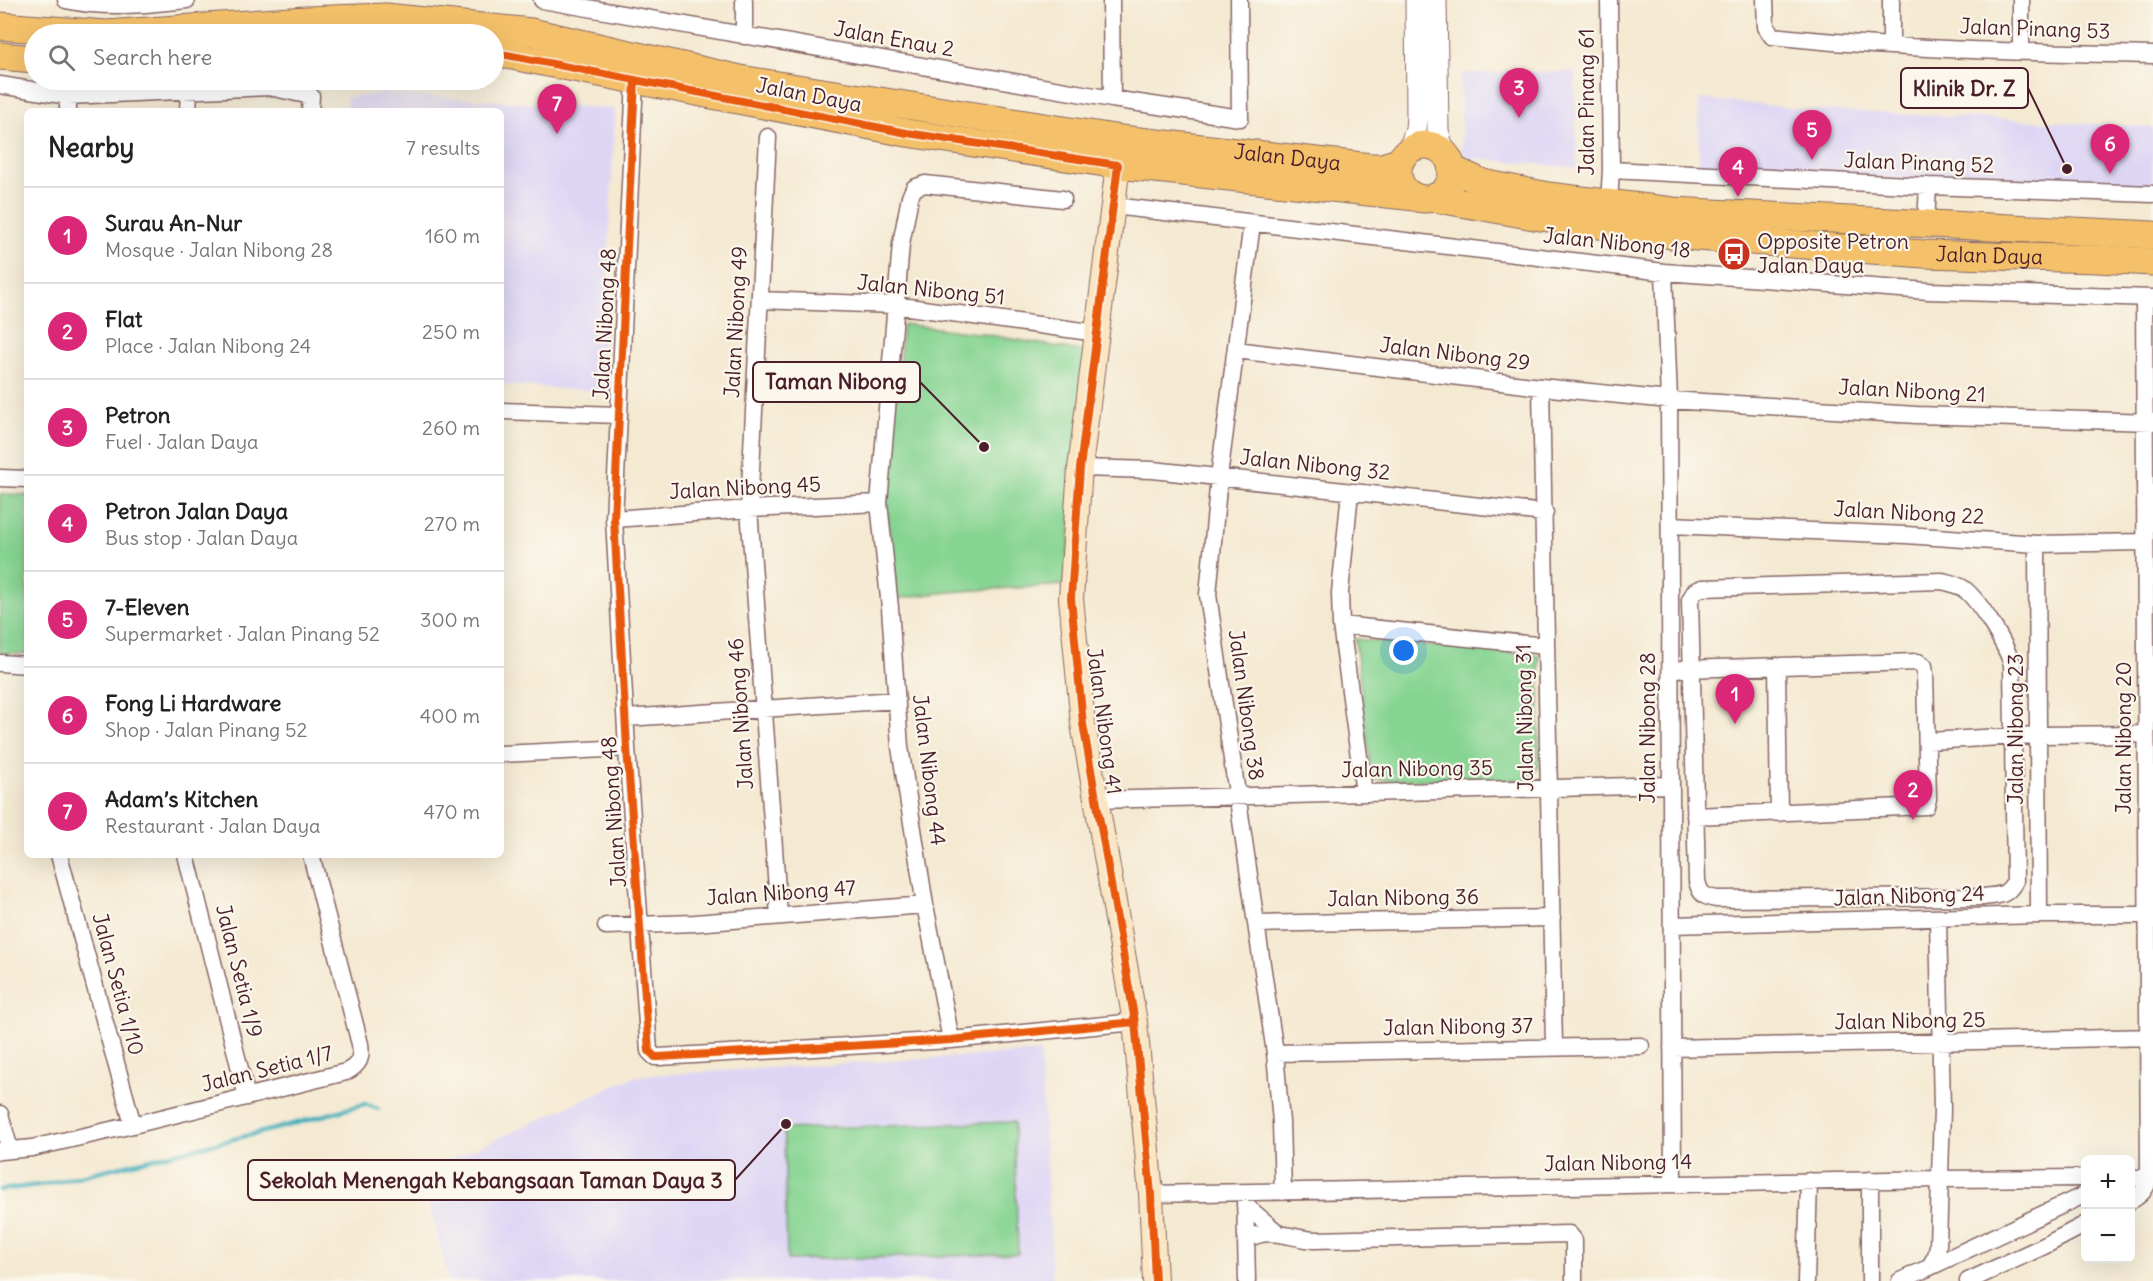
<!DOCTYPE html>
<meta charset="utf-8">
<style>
:root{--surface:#fff;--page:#f6f6f6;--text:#222;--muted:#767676;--line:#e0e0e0;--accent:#db2777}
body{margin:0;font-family:Delius,sans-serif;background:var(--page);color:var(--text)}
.controls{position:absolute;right:18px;bottom:18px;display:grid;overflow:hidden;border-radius:9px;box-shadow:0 6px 24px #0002}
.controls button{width:54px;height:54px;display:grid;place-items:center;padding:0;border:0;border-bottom:2px solid var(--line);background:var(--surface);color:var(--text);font:30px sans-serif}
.you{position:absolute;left:1404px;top:651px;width:21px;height:21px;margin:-15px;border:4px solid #fff;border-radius:50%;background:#1a73e8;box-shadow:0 0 0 9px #1a73e833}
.badge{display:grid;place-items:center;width:39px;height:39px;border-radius:50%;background:var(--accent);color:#fff;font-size:20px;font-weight:700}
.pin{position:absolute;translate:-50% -50px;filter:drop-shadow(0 2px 3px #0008)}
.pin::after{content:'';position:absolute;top:32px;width:21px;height:18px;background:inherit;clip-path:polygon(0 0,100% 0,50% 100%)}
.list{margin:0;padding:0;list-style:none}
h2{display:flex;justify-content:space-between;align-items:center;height:78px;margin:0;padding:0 24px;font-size:26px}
h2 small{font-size:20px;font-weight:400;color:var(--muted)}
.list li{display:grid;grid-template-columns:39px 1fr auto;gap:18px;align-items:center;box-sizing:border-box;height:96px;padding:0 24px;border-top:2px solid var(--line)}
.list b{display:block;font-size:22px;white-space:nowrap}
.list p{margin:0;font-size:20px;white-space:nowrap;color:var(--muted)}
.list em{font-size:20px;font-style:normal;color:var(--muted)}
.icon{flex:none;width:33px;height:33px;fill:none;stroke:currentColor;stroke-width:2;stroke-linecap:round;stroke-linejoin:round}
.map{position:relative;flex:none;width:2153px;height:1281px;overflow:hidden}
.search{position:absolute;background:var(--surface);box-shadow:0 6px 24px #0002;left:24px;top:24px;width:480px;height:66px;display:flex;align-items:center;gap:15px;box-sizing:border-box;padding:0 21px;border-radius:33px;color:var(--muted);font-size:22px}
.panel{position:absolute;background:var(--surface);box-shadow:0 6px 24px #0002;left:24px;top:108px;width:480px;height:750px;border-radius:9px}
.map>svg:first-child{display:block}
.built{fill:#ded5f5}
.green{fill:#86d492;stroke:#687a5e;stroke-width:1.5}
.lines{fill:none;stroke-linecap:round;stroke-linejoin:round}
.stream{stroke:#3eaebb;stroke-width:4.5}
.minor-casing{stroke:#866665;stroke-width:19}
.tertiary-casing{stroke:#866665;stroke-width:23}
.secondary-casing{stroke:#866665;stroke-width:26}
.primary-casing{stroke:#866665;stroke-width:29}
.minor{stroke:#fff;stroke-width:16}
.tertiary{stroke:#fff;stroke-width:21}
.secondary{stroke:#fbe6c4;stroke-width:24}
.primary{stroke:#f4c16b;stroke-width:27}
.cycleway-casing{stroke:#fbf7ec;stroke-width:11}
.cycleway{stroke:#e8590c;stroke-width:8}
.labels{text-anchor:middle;stroke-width:4.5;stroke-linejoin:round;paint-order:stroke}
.street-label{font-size:21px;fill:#4a1f2b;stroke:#fbf7ec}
.poi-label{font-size:21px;fill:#4a1f2b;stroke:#fbf7ec;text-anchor:start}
.leader{fill:none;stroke:#4a1f2b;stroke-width:2}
.callout-dot{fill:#4a1f2b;stroke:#fbf7ec;stroke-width:2}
.callout{fill:#fbf7ec;stroke:#4a1f2b;stroke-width:2}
.callout-label{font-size:22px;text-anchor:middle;font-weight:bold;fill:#4a1f2b}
</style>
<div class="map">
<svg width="2153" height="1281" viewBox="0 0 2153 1281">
<rect width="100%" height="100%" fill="#fbf7ec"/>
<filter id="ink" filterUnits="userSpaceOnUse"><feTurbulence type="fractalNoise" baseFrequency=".0167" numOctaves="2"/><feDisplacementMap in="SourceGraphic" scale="12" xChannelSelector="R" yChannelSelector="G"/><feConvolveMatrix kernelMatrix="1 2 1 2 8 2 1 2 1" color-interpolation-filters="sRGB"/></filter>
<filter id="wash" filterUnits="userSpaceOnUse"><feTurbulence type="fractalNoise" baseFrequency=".008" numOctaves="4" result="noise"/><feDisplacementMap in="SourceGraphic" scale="24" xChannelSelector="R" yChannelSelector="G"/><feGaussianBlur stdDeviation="1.35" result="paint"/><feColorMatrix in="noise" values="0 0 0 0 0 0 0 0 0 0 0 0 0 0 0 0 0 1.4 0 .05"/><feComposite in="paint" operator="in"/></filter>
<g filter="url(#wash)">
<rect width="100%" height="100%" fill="#f4e9d1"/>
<path class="built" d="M1575 72 1577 168 1462 157 1460 73Z
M383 93 615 109 602 391 501 385V111H346L347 97Z
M1699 99 1804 109 2153 127V189L1699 172Z
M1040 1052 1053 1281H449L421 1173 636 1076Z"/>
<path class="green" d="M903 324 984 334 1087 352 1065 585C1009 589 952 589 897 599L886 499Z
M0 494 27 495V654L0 653Z
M1355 639 1539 655V766L1528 780H1372Z
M1014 1122 1018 1254 787 1260 784 1129Z"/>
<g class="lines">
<path class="stream" d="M0 1190 47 1184 279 1128 365 1104 378 1109"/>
</g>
</g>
<g filter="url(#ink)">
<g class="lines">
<g class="minor-casing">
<path id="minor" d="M66 0C105 9 148 4 187 0
M542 0 1112 99 1240 118 1239 0
M1111 0 1112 99
M1765 0 1766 27 1772 36C1898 50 2026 52 2153 55
M1891 0V45
M2021 0V52
M744 36V0
M635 80 614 519 627 748 649 1051 655 1057H659L951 1040 1135 1022
M0 85 68 96 269 87 311 96 310 111
M68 111V96
M188 111 189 91
M768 137 749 509 779 916
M1611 170 1928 186 2153 194
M1609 203 1611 170 1609 0
M1114 206 1664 272 1929 291 2153 298
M1252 223 1219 477 1208 595 1275 1053 1281 1122 1283 1192
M1926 224 1928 186
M1664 272 1669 400 1673 1184
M760 300 894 305 1097 333
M1236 350 1541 387 1669 400 1917 415 2153 422
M1541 387 1554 1047
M501 411 618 415
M1080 468 1153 470 1545 513
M0 478 27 479
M1350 492 1340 593 1341 625 1364 793
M614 519 749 509 879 503
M1670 525 1906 535 2037 544 2145 542
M2037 544 2039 915
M1942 581C1950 583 1957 584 1964 589 1980 601 2006 645 2012 664L2015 881C2006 897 1999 895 1983 897L1717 899C1704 897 1700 894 1697 881L1690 600 1695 591 1702 588Z
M1341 625 1546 646
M0 663 27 665
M1777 666 1779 813
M1682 669 1918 662 1924 666 1925 674 1928 799 1926 806 1695 816
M626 718 897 700
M1928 741 2038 735 2146 734
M501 754 627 748
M1096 800 1671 785
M59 855 133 1125
M186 855 247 1097
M1256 924 1552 918
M1672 925 2039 915H2147
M606 926 695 923 925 905
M951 1040 925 905 900 747 890 608 879 503 901 244 910 197 914 188 925 184 1063 199
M1672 1048 2153 1037
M1275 1053 1641 1046
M0 1114 10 1150
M0 1151 32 1148 133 1125 346 1072C359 1065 362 1059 360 1044L311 855
M2130 1178H2153
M1245 1193 1247 1281
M1151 1194 1941 1179 2086 1178
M2130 1201C2141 1195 2146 1190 2149 1178L2144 298
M1245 1205 1278 1233
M1246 1240C1269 1226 1289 1238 1314 1240L1569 1234 1574 1240V1281
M1930 1266 1936 1256 1938 1246 1942 1109 1938 918
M1806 1281 1809 1181
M1870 1281V1180
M1900 1281 2086 1194
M1968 1281 2044 1246 2086 1224"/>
</g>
<g class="tertiary-casing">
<path id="tertiary" d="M1436 0 1438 131 1444 152
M1409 149 1416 130 1417 116 1416 0"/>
</g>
<g class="secondary-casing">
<path id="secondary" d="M1118 165 1080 468 1071 598 1083 724 1135 1022 1151 1194 1155 1281"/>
</g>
<g class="primary-casing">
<g id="primary">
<path id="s1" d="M0 26 106 34 306 20 386 17 531 32 740 79 1121 139 1371 167H1382L1399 162"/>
<path d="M494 54 507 55 907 133 1118 165 1415 197"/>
<path d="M0 56 34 59"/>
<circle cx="1425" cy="172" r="27"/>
<path d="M1452 169 1483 183 1548 196 1673 211 2153 235"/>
<path id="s2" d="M1433 198 1540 217 1671 235 1924 254 2097 259 2153 262"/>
</g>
</g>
<use href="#minor" class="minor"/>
<use href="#tertiary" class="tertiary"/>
<use href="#secondary" class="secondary"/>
<use href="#primary" class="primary"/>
<g class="cycleway-casing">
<path id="cycleway" d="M494 54 507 55 907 133 1118 165 1080 468 1071 598 1083 724 1135 1022 1151 1194 1155 1281
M635 80 614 519 627 748 649 1051 655 1057H659L951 1040 1135 1022"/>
</g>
<use href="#cycleway" class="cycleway"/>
</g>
</g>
<defs>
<g id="bus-disc" transform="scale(1.725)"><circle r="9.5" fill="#c8321e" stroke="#fbf7ec"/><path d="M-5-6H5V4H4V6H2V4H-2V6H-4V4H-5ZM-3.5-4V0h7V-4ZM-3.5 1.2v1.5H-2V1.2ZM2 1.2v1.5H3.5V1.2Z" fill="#fff"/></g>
</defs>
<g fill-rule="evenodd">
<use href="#bus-disc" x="1734" y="254"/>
</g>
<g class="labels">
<g class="street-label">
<text transform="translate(2035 29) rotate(2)" y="7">Jalan Pinang 53</text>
<text transform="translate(894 39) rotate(10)" y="7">Jalan Enau 2</text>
<text transform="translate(809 95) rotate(11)" y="7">Jalan Daya</text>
<text transform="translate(1587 102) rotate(-90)" y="7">Jalan Pinang 61</text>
<text dy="7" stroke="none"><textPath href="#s1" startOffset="1300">Jalan Daya</textPath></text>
<text transform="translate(1919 163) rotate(2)" y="7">Jalan Pinang 52</text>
<text transform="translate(1617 243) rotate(6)" y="7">Jalan Nibong 18</text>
<text dy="7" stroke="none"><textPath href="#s2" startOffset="560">Jalan Daya</textPath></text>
<text transform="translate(931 290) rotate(6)" y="7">Jalan Nibong 51</text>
<text transform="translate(736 322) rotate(-87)" y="7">Jalan Nibong 49</text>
<text transform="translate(605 324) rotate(-87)" y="7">Jalan Nibong 48</text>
<text transform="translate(1455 354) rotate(7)" y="7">Jalan Nibong 29</text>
<text transform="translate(1912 391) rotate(3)" y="7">Jalan Nibong 21</text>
<text transform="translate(1315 465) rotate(6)" y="7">Jalan Nibong 32</text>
<text transform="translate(745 488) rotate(-3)" y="7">Jalan Nibong 45</text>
<text transform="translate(1909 513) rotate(3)" y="7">Jalan Nibong 22</text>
<text transform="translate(1246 705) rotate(82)" y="7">Jalan Nibong 38</text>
<text transform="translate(741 714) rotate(-94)" y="7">Jalan Nibong 46</text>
<text transform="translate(1525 718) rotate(-91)" y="7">Jalan Nibong 31</text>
<text transform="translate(1104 721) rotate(82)" y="7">Jalan Nibong 41</text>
<text transform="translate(1648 728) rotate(-90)" y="7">Jalan Nibong 28</text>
<text transform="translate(2016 729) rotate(-90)" y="7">Jalan Nibong 23</text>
<text transform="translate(2124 738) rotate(-90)" y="7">Jalan Nibong 20</text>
<text transform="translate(1417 769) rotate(-1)" y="7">Jalan Nibong 35</text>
<text transform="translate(929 770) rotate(83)" y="7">Jalan Nibong 44</text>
<text transform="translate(614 812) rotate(-94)" y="7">Jalan Nibong 48</text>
<text transform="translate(781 893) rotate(-4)" y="7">Jalan Nibong 47</text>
<text transform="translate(1909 896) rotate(-2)" y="7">Jalan Nibong 24</text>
<text transform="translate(1403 898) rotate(-1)" y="7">Jalan Nibong 36</text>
<text transform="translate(239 971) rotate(76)" y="7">Jalan Setia 1/9</text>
<text transform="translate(118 984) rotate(75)" y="7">Jalan Setia 1/10</text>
<text transform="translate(1910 1021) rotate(-1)" y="7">Jalan Nibong 25</text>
<text transform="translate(1458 1027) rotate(-1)" y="7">Jalan Nibong 37</text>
<text transform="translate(267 1069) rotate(-14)" y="7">Jalan Setia 1/7</text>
<text transform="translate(1618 1163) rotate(-1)" y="7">Jalan Nibong 14</text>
</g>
<g class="poi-label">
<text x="1757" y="249">Opposite Petron<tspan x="1757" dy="24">Jalan Daya</tspan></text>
</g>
</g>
<path class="leader" d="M2067 169L2028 88M984 447L920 382M786 1124L735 1180"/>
<g class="callout-dot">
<circle cx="2067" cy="169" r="6"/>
<circle cx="984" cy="447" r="6"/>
<circle cx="786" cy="1124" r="6"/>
</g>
<g class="callout">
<rect x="1901" y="68" width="127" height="40" rx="6"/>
<rect x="753" y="362" width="167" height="40" rx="6"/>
<rect x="248" y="1160" width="487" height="40" rx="6"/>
</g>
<g class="callout-label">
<text x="1964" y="96">Klinik Dr. Z</text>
<text x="836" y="389">Taman Nibong</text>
<text x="491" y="1188">Sekolah Menengah Kebangsaan Taman Daya 3</text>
</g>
</svg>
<div class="controls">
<button>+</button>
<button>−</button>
</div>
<div class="you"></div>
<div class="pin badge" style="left:1735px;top:724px">1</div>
<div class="pin badge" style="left:1913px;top:820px">2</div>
<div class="pin badge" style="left:1519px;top:118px">3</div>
<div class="pin badge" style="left:1738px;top:197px">4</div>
<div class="pin badge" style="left:1812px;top:160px">5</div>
<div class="pin badge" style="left:2110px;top:174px">6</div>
<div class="pin badge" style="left:557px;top:134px">7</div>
<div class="search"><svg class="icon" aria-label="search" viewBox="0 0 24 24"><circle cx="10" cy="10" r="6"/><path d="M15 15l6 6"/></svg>Search here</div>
<section class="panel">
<h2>Nearby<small>7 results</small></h2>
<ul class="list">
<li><span class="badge">1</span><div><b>Surau An-Nur</b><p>Mosque · Jalan Nibong 28</p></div><em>160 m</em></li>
<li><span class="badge">2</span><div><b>Flat</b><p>Place · Jalan Nibong 24</p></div><em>250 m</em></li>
<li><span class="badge">3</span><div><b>Petron</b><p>Fuel · Jalan Daya</p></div><em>260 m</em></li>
<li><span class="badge">4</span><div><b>Petron Jalan Daya</b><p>Bus stop · Jalan Daya</p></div><em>270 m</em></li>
<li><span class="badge">5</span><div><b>7-Eleven</b><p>Supermarket · Jalan Pinang 52</p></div><em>300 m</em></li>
<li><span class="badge">6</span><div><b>Fong Li Hardware</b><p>Shop · Jalan Pinang 52</p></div><em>400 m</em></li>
<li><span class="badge">7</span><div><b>Adam’s Kitchen</b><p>Restaurant · Jalan Daya</p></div><em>470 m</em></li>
</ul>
</section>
</div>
